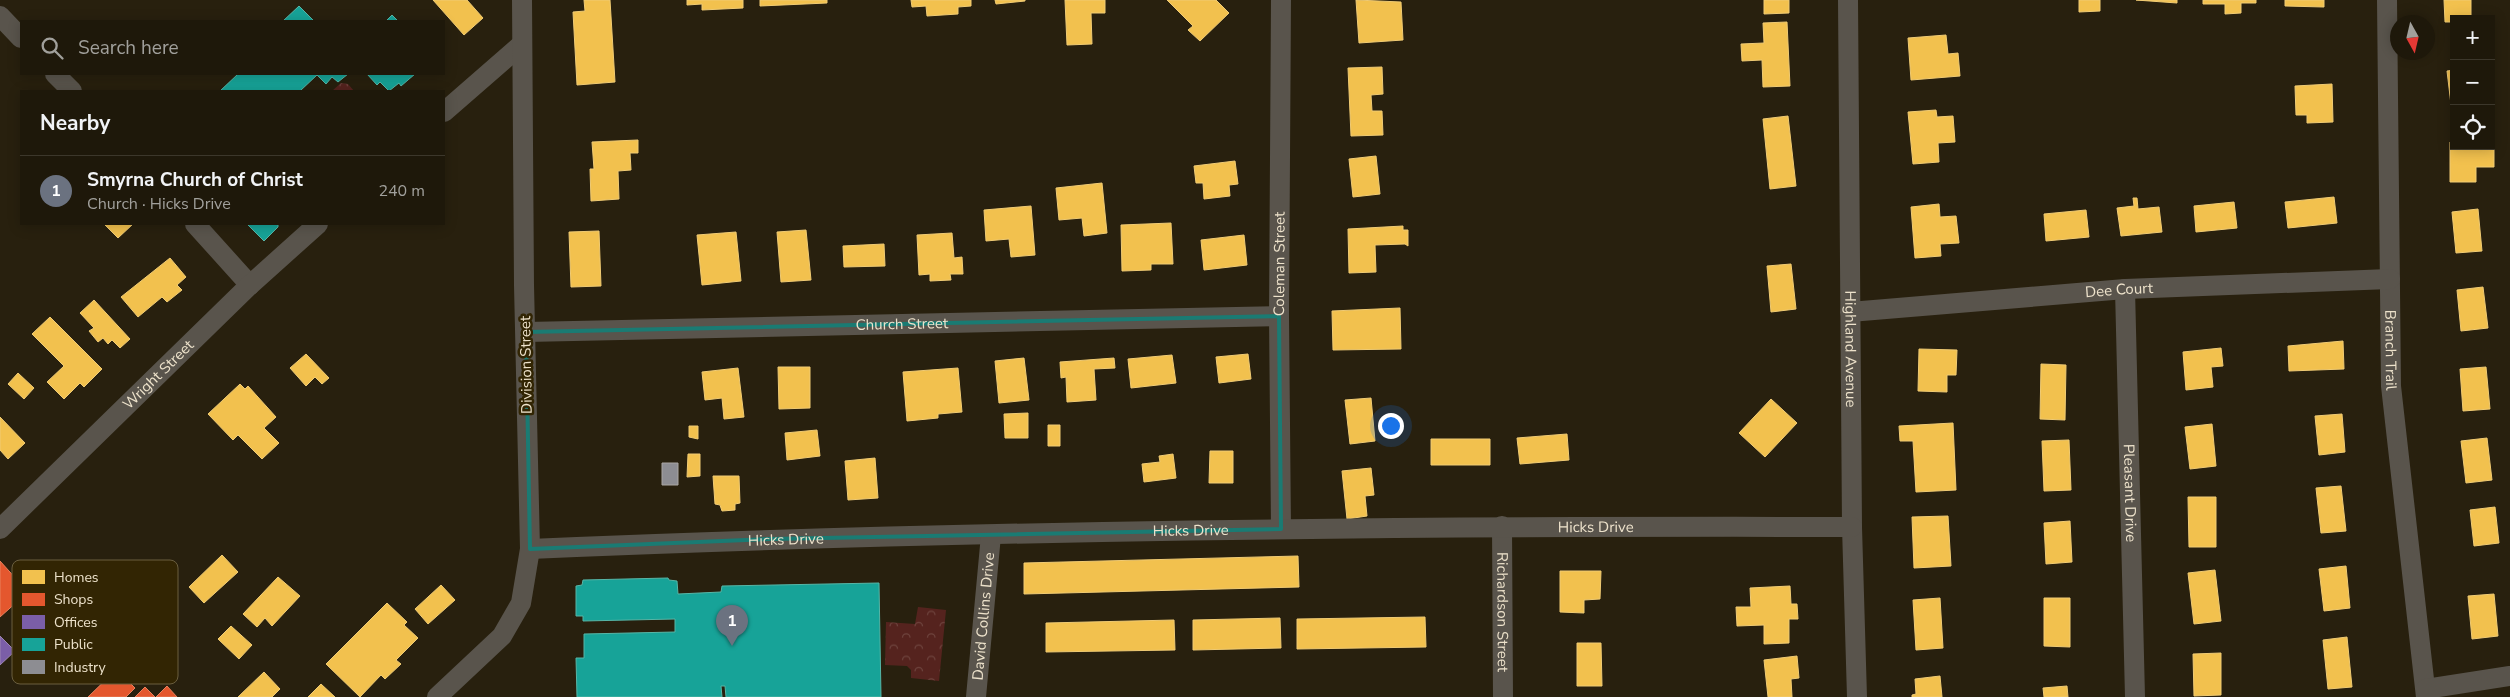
<!DOCTYPE html>
<meta charset="utf-8">
<style>
:root{--surface:#1e180a;--page:#262113;--text:#f1f3f6;--muted:#a1a09c;--line:#3c372b;--accent:#7c3aed}
body{margin:0;font-family:"Nunito Sans",sans-serif;background:var(--page);color:var(--text)}
.controls{position:absolute;right:15px;top:15px;display:grid;overflow:hidden;border-radius:0px;box-shadow:0 2px 12px #0003}
.controls button{width:45px;height:45px;display:grid;place-items:center;padding:0;border:0;border-bottom:1px solid var(--line);background:var(--surface);color:var(--text);font:25px sans-serif}
.compass{position:absolute;left:2390px;top:15px;width:45px;height:45px;border-radius:50%;background:var(--surface);box-shadow:0 2px 12px #0003;rotate:172deg}
.you{position:absolute;left:1390px;top:425px;width:18px;height:18px;margin:-12px;border:4px solid #fff;border-radius:50%;background:#1a73e8;box-shadow:0 0 0 8px #1a73e833}
.badge{display:grid;place-items:center;width:32px;height:32px;border-radius:50%;background:var(--accent);color:#fff;font-size:16px;font-weight:700}
.pin{position:absolute;translate:-50% -41px;filter:drop-shadow(0 1px 2px #0008)}
.pin::after{content:'';position:absolute;top:26px;width:18px;height:15px;background:inherit;clip-path:polygon(0 0,100% 0,50% 100%)}
.list{margin:0;padding:0;list-style:none}
h2{display:flex;justify-content:space-between;align-items:center;height:65px;margin:0;padding:0 20px;font-size:21px}
h2 small{font-size:16px;font-weight:400;color:var(--muted)}
.list li{display:grid;grid-template-columns:32px 1fr auto;gap:15px;align-items:center;box-sizing:border-box;height:70px;padding:0 20px;border-top:1px solid var(--line)}
.list b{display:block;font-size:19px;white-space:nowrap}
.list p{margin:0;font-size:16px;white-space:nowrap;color:var(--muted)}
.list em{font-size:16px;font-style:normal;color:var(--muted)}
.icon{flex:none;width:28px;height:28px;fill:none;stroke:currentColor;stroke-width:2;stroke-linecap:round;stroke-linejoin:round}
.map{position:relative;flex:none;width:2510px;height:697px;overflow:hidden}
.search{position:absolute;background:var(--surface);box-shadow:0 2px 12px #0003;left:20px;top:20px;width:425px;height:55px;display:flex;align-items:center;gap:12px;box-sizing:border-box;padding:0 18px;border-radius:0px;color:var(--muted);font-size:19px}
.panel{position:absolute;background:var(--surface);box-shadow:0 2px 12px #0003;left:20px;top:90px;width:425px;height:135px;border-radius:0px}
.map>svg:first-child{display:block}
.park{fill:url(#park-crowns)}
.homes{fill:#f2c14e;stroke:#f0cb74}
.shops{fill:#e4572e;stroke:#e7815d}
.offices{fill:#7b5ea7;stroke:#9d86b2}
.public{fill:#17a398;stroke:#57b6a7}
.industry{fill:#8d8d92;stroke:#aaa6a3}
.lines{fill:none;stroke-linecap:round;stroke-linejoin:round}
.minor{stroke:#59544c;stroke-width:20}
.marked{fill:none;stroke:#1a7b73;stroke-width:4;stroke-linejoin:round}
.labels{text-anchor:middle;stroke-width:5;stroke-linejoin:round;paint-order:stroke}
.street-label{font-size:15px;fill:#ede2cb;stroke:#322503}
.key{fill:#322503;stroke:#6a5e3f;stroke-width:1}
.key-label{font-size:14px;fill:#ede2cb}
</style>
<div class="map">
<svg width="2510" height="697" viewBox="0 0 2510 697">
<defs>
<pattern id="park-crowns" width="20" height="18" patternUnits="userSpaceOnUse" patternTransform="scale(1.25)"><rect width="20" height="18" fill="#55231e"/><path d="M2 6a3 3 0 1 1 6 0M12 15a3 3 0 1 1 6 0" fill="none" stroke="#6e433d"/></pattern>
</defs>
<rect width="100%" height="100%" fill="#28200e"/>
<path class="park" d="M341 83 348 84 354 91H332Z
M918 607 946 610 939 681 911 678V670L907 666 885 665 886 622 915 624Z"/>
<path class="homes" d="M433 0H467L483 18 464 35Z
M584 0H610L615 82 577 85 573 12 585 11Z
M687 0H743V8L702 10V4L687 5Z
M760 0H827V3L760 6Z
M911 0H971V6L958 7V14L927 16 926 6 912 7Z
M995 0H1025V1L996 4Z
M1065 0H1105V13H1091L1092 44 1067 45Z
M1167 0H1216L1229 13 1200 41 1188 30 1193 26Z
M1356 0 1401 2 1403 40 1359 43Z
M1764 0H1789V13L1764 14Z
M2079 0H2100V11L2079 12Z
M2136 0H2177V3Z
M2203 0H2256V3H2241V13L2225 14V4H2203Z
M2285 0H2324V7L2285 6Z
M2444 0H2471V19H2454V22H2445Z
M1787 22 1790 86 1763 87 1762 60 1742 61 1741 44 1764 43 1763 23Z
M1946 35 1948 54 1958 53 1960 76 1911 80 1908 38Z
M1382 67 1383 94 1371 95 1372 111H1382L1383 135 1351 136 1348 68Z
M2454 70V113H2452L2447 71Z
M2332 84 2333 122 2307 123V115H2296L2295 86Z
M1936 110 1937 117 1953 116 1955 142 1938 143 1939 162 1913 164 1908 112Z
M1788 116 1796 186 1770 189 1763 119Z
M638 140V153H630L631 170 618 171 619 199 591 201 590 169H594L592 142Z
M2491 141H2494V167H2476V182H2450V142H2454V146H2491Z
M1376 156 1380 194 1353 197 1349 159Z
M1235 161 1238 184 1229 185 1230 196 1204 199 1203 183H1196L1194 166Z
M1102 183 1107 233 1084 236 1082 218 1059 220 1056 188Z
M2334 197 2337 223 2288 228 2285 202Z
M2133 198H2137L2138 209 2159 207 2162 232 2121 236 2117 208 2134 206Z
M2234 202 2237 228 2196 232 2194 206Z
M1939 204 1940 217 1956 216 1959 243 1940 244 1941 256 1915 258 1911 207Z
M1031 206 1035 255 1011 257 1009 239 986 241 984 210Z
M2478 209 2482 251 2456 253 2452 212Z
M2086 210 2089 237 2046 241 2044 214Z
M1171 223 1173 264H1151V270L1122 271 1121 225Z
M104 224H133L118 238Z
M1403 226V230H1408V246L1405 244 1375 245 1376 272 1349 273 1348 229Z
M806 230 811 280 781 282 777 232Z
M599 231 601 286 571 287 569 232Z
M736 232 741 281 702 285 697 235Z
M952 233 954 258 962 257 963 274H950L951 280 930 281V274L919 275 917 235Z
M1244 235 1247 265 1204 270 1201 240Z
M884 244 885 266 844 267 843 246Z
M170 258 186 277 177 285 182 290 167 302 162 297 138 317 121 297Z
M1791 264 1796 309 1771 312 1767 266Z
M2483 287 2488 328 2461 331 2457 290Z
M94 300 130 339 120 348 112 340 108 344 103 338 98 342 89 331 94 328 80 313Z
M1400 308 1401 349 1333 350 1332 311Z
M50 317 102 369 84 387 80 383 64 399 47 382 64 366 32 334Z
M2343 341 2344 369 2289 371 2288 346Z
M2221 348 2223 366 2211 367 2213 387 2186 390 2183 352Z
M1919 349 1957 350 1956 375H1947V392L1918 391Z
M306 354 329 378 322 384 315 377 306 386 290 368Z
M1248 354 1251 379 1219 383 1216 357Z
M1172 355 1176 383 1131 388 1128 359Z
M1024 358 1029 400 999 403 995 361Z
M1114 358 1115 368 1094 369 1096 400 1067 402 1066 377 1061 378 1060 362Z
M2041 364 2066 365 2065 420 2040 419Z
M778 367H810V408L779 409Z
M2486 367 2490 409 2463 411 2460 369Z
M738 368 744 417 724 419 722 398 705 400 702 372Z
M958 368 962 412 938 414V418L907 421 903 372Z
M18 373 34 388 24 399 8 384Z
M240 384 245 389 248 386 276 417 264 428 279 443 262 459 238 435 233 440 208 414Z
M1371 398 1375 441 1350 444 1345 400Z
M1771 399 1797 423 1765 457 1739 433Z
M1028 413V438H1005L1004 414Z
M2342 414 2345 452 2319 455 2315 416Z
M0 417 25 443 8 459 0 450Z
M1953 423 1956 490 1916 492 1913 441H1900L1899 426Z
M2212 424 2216 466 2190 469 2185 427Z
M1048 425H1060V446H1048Z
M689 426H698V439L689 437Z
M817 430 820 456 787 460 785 433Z
M1567 434 1569 460 1520 464 1517 438Z
M2487 438 2492 480 2466 483 2461 441Z
M1431 439H1490V465H1431Z
M2069 440 2071 490 2044 491 2042 441Z
M1210 451H1233V483H1209Z
M688 454H700V476L687 477Z
M1173 454 1176 478 1144 482 1142 464 1160 462 1159 456Z
M875 458 878 498 848 500 845 461Z
M1371 468 1374 495 1365 496 1367 516 1347 519 1342 471Z
M713 476H739L740 503 735 504V510L722 511 720 505 715 504Z
M2341 486 2346 531 2321 533 2316 488Z
M2188 497H2216V547H2189Z
M2495 507 2499 543 2474 546 2470 510Z
M1948 516 1951 566 1914 568 1912 517Z
M2070 521 2072 562 2046 564 2044 523Z
M222 555 238 572 204 603 189 587Z
M1298 556 1299 587 1024 594V563Z
M2346 566 2350 608 2324 611 2319 569Z
M2215 570 2221 621 2194 624 2188 573Z
M1560 571H1601L1600 599 1584 600V613L1560 612Z
M278 577 300 596 272 626 265 618 257 627 243 614Z
M441 585 455 600 428 624 415 609Z
M1790 586 1791 604H1797L1798 619H1789V643L1764 644V625L1737 626 1736 607H1751L1750 588Z
M2494 594 2498 636 2472 639 2468 596Z
M1940 598 1943 648 1916 650 1913 600Z
M2044 598H2070V647L2044 646Z
M387 603 407 622 404 625 418 638 396 660 401 664 385 679 381 675 360 697 326 664Z
M1425 617 1426 647 1297 649V619Z
M1280 618 1281 648 1193 650V620Z
M1174 620 1175 650 1046 652V623Z
M231 626 252 645 239 659 218 639Z
M2347 637 2352 687 2328 689 2323 640Z
M1577 643H1601L1602 686H1577Z
M2221 653V695L2194 696 2193 654Z
M1797 656 1799 678 1791 679 1792 697H1768L1764 660Z
M264 672 280 689 272 697H238Z
M1940 676 1942 697H1912V695L1916 694 1915 679Z
M321 684 335 697H308Z
M2067 686 2068 697H2044L2043 688Z"/>
<path class="shops" d="M0 561 28 592 0 617Z
M117 669 122 675 127 670 135 678 130 683 135 688 126 697H88Z
M167 686 177 697H156Z
M145 687 155 697H135Z"/>
<path class="offices" d="M0 636 15 651 0 665Z"/>
<path class="public" d="M299 6 314 21H283Z
M392 15 398 21H386Z
M238 74H348L338 82 332 77 326 84 317 75 300 91H220Z
M367 74H415L401 86 399 83 389 91 380 82 377 85Z
M247 224H278V227L264 241Z
M668 578 669 580 677 581 678 594 721 592 722 586 879 583 881 697H726L725 686H721L722 697H577L576 658H584V634L675 632V619L583 621V616H576V586L582 585 583 580Z"/>
<path class="industry" d="M662 463H678V485H662Z"/>
<g class="lines">
<g class="minor">
<path id="s1" d="M1848 0 1852 527 1857 697"/>
<path id="s2" d="M2387 0 2391 386 2426 697"/>
<path d="M0 16 21 38"/>
<path d="M55 74 72 91"/>
<path d="M444 112 522 44"/>
<path d="M195 224 250 285"/>
<path id="s3" d="M2125 289 2135 697"/>
<path id="s4" d="M1850 312 2125 289 2390 279"/>
<path id="s5" d="M526 332 1279 316"/>
<path id="s6" d="M1502 526 1503 697"/>
<path id="s7" d="M0 529 250 285 318 224"/>
<path id="s8" d="M1281 529 1279 316 1281 0"/>
<path id="s9" d="M530 549C970 530 1411 526 1852 527"/>
<path d="M2426 689 2510 676"/>
<path d="M437 697 502 636 521 603 530 549 524 285 522 0"/>
<path id="s10" d="M976 697 991 535"/>
</g>
</g>
<path class="marked" d="M1279 316 1281 529 770 539 530 549 526 332Z"/>
<g class="labels">
<g class="street-label">
<text dy="5" stroke="none"><textPath href="#s8" startOffset="265">Coleman Street</textPath></text>
<text dy="5" stroke="none"><textPath href="#s4" startOffset="270">Dee Court</textPath></text>
<text dy="5" stroke="none"><textPath href="#s5" startOffset="376">Church Street</textPath></text>
<text dy="5" stroke="none"><textPath href="#s1" startOffset="349">Highland Avenue</textPath></text>
<text dy="5" stroke="none"><textPath href="#s2" startOffset="350">Branch Trail</textPath></text>
<text transform="translate(526 365) rotate(-91)" y="5">Division Street</text>
<text dy="5" stroke="none"><textPath href="#s7" startOffset="221">Wright Street</textPath></text>
<text dy="5" stroke="none"><textPath href="#s3" startOffset="204">Pleasant Drive</textPath></text>
<text dy="5" stroke="none"><textPath href="#s9" startOffset="1066">Hicks Drive</textPath></text>
<text dy="5" stroke="none"><textPath href="#s9" startOffset="661">Hicks Drive</textPath></text>
<text dy="5" stroke="none"><textPath href="#s9" startOffset="256">Hicks Drive</textPath></text>
<text dy="5" stroke="none"><textPath href="#s6" startOffset="86">Richardson Street</textPath></text>
<text dy="5" stroke="none"><textPath href="#s10" startOffset="81">David Collins Drive</textPath></text>
</g>
</g>
<rect x="12" y="560" width="166" height="124" rx="8" class="key"/>
<rect x="22" y="570" width="23" height="14" fill="#f2c14e"/>
<rect x="22" y="593" width="23" height="13" fill="#e4572e"/>
<rect x="22" y="615" width="23" height="14" fill="#7b5ea7"/>
<rect x="22" y="638" width="23" height="13" fill="#17a398"/>
<rect x="22" y="660" width="23" height="14" fill="#8d8d92"/>
<g class="key-label">
<text x="54" y="582">Homes</text>
<text x="54" y="604">Shops</text>
<text x="54" y="627">Offices</text>
<text x="54" y="649">Public</text>
<text x="54" y="672">Industry</text>
</g>
</svg>
<div class="controls">
<button>+</button>
<button>−</button>
<button><svg class="icon" aria-label="locate" viewBox="0 0 24 24"><circle cx="12" cy="12" r="6"/><path d="M12 2v4M12 18v4M2 12h4M18 12h4"/></svg></button>
</div>
<svg class="compass" viewBox="-18 -18 36 36"><path d="M0-13l5 13h-10z" fill="#e53935"/><path d="M0 13l5-13h-10z" fill="#a1a09c"/></svg>
<div class="you"></div>
<div class="pin badge" style="left:732px;top:646px;background:#6b7280">1</div>
<div class="search"><svg class="icon" aria-label="search" viewBox="0 0 24 24"><circle cx="10" cy="10" r="6"/><path d="M15 15l6 6"/></svg>Search here</div>
<section class="panel">
<h2>Nearby<small></small></h2>
<ul class="list">
<li><span class="badge" style="background:#6b7280">1</span><div><b>Smyrna Church of Christ</b><p>Church · Hicks Drive</p></div><em>240 m</em></li>
</ul>
</section>
</div>
